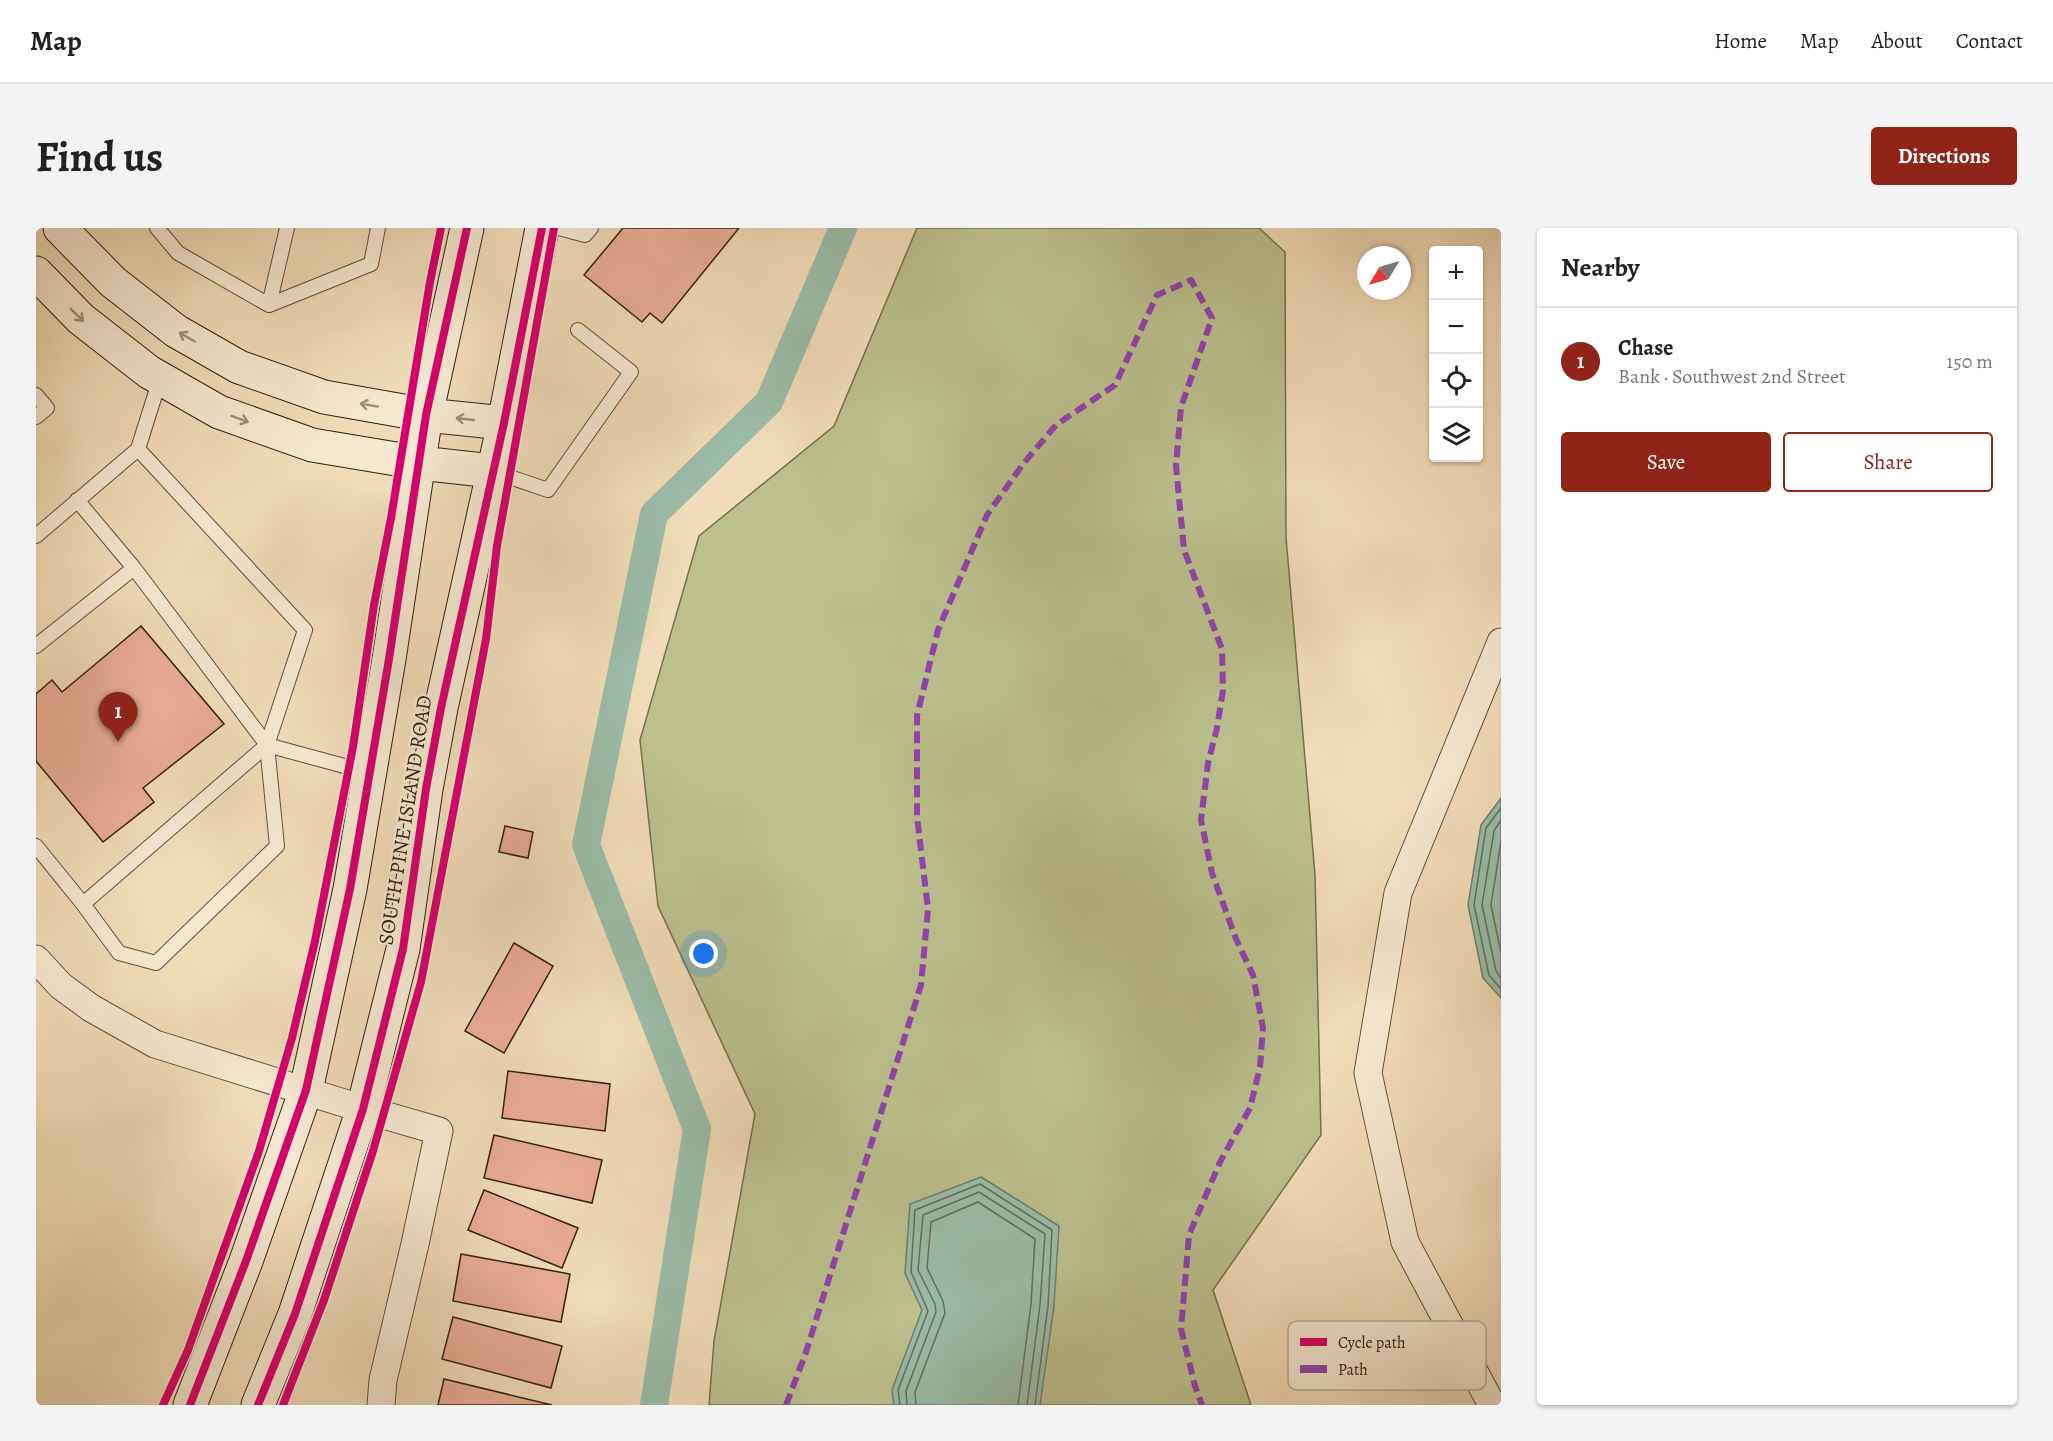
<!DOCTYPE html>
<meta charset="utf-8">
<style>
:root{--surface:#fff;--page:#f2f2f2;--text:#222;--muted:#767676;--line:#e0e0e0;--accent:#8f2418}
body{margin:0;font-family:Alegreya,serif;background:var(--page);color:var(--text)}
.controls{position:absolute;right:18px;top:18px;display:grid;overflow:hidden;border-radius:6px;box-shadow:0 2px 4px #0004}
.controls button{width:54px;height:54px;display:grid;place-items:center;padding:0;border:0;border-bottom:2px solid var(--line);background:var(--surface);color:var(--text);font:30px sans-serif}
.compass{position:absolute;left:1321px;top:18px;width:54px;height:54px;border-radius:50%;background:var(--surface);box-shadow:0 2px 4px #0004;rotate:232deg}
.you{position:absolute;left:668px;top:726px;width:21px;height:21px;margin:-15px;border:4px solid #fff;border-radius:50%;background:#1a73e8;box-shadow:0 0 0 9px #1a73e833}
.badge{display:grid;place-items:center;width:39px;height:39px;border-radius:50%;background:var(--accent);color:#fff;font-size:20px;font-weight:700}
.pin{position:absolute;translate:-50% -50px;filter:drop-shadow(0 2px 3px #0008)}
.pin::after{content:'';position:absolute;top:32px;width:21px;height:18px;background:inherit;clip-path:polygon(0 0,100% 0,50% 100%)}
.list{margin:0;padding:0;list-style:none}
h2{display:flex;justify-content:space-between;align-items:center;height:78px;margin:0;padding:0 24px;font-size:26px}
h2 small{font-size:20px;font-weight:400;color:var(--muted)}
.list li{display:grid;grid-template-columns:39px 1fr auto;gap:18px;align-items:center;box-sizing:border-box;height:108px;padding:0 24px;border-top:2px solid var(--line)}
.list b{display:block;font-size:22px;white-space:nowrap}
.list p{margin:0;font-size:20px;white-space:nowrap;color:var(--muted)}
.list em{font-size:20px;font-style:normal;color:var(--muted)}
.actions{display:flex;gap:12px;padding:18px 24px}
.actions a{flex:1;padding:14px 0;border:2px solid var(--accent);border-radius:6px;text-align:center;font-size:21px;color:var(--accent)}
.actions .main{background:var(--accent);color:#fff}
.icon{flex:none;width:33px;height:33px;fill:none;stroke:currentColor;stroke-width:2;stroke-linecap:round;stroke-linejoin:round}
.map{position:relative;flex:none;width:1465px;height:1177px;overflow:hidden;border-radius:6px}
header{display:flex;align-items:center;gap:36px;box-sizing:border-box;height:84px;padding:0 30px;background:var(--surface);border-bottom:2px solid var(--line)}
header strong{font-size:28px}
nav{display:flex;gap:33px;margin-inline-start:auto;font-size:21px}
.intro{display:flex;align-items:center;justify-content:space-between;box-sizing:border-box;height:144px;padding:0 36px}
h1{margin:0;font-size:42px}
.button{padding:15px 27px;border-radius:6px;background:var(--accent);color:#fff;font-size:21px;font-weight:700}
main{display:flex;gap:36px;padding:0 36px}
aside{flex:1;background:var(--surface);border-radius:6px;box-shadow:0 2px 4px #0004}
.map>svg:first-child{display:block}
.green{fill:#bbc08d;stroke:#767150;stroke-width:1.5}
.water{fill:#9bbca9;stroke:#717e6d;stroke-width:1.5}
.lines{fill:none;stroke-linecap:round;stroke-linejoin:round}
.shore{stroke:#666f5e;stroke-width:1.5}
.canal{stroke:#9bbca9;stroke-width:28}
.building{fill:#e9ac95;stroke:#322212;stroke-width:1.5}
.lane-casing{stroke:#62503c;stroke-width:16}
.street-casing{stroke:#62503c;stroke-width:29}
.secondary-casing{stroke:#322212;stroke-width:35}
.lane{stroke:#f5e8d1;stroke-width:14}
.street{stroke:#f5e8d1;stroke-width:27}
.secondary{stroke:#f5e8d1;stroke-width:33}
.quiet{stroke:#8e44ad;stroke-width:6;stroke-dasharray:12 6;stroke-linecap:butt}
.cycleway-casing{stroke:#f5e8d1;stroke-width:11}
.cycleway{stroke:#d6006c;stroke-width:8}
.oneway{stroke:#9d8f7b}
.labels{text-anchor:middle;stroke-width:4.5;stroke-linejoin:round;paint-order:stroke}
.street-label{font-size:21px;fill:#322212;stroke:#f5e8d1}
.key{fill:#f5e8d1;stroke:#baad98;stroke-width:1.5}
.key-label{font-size:16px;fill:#322212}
</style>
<header>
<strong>Map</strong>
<nav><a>Home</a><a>Map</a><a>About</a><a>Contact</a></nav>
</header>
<div class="intro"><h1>Find us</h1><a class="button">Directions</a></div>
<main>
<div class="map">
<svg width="1465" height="1177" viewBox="0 0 1465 1177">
<rect width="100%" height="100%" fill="#f0dcb8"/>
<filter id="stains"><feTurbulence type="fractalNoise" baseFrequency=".00333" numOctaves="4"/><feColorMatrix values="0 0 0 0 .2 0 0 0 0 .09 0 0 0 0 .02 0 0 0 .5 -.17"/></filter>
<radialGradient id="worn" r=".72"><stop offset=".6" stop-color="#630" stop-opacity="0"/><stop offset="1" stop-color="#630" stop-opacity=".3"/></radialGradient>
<path class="green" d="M881 0H1223L1249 24 1250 309 1279 647 1285 907 1177 1062 1215 1177H673L678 1113 719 886 622 678 604 512 663 308 798 198Z"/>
<path class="water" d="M1465 570V770L1447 750 1432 677 1445 597Z
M945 949 1023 998 1018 1078 1004 1177H858L856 1162 886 1082 869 1045 874 976Z"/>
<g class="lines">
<path class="shore" d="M1465 580 1450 600 1438 677 1453 747 1465 761
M1465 592 1458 603 1446 677 1460 743 1465 750
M1465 613 1455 677 1465 725
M864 1177 862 1162 892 1083 875 1044 879 982 944 956 1016 1002 1012 1078 999 1177
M871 1177 870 1163 900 1084 899 1076 882 1042 887 987 943 964 1009 1006 1004 1077 991 1177
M880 1177 879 1164 909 1085 907 1073 891 1040 895 994 942 974 999 1011 995 1076 982 1177"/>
<path class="canal" d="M618 1177 661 901 550 617 618 286 733 174 807 0"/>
</g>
<path class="building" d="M587 0H703L626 95 614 85 606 94 548 47Z
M105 398 188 496 107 560 118 574 67 614 0 533V466L16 452 26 464Z
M469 598 497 604 492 630 463 624Z
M478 715 517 738 468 825 429 803Z
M472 843 574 856 569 903 466 890Z
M458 907 566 932 556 975 448 950Z
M448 962 542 1000 526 1040 432 1002Z
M425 1026 534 1046 525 1094 417 1073Z
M417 1089 526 1118 515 1160 406 1131Z
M408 1151 516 1177H402Z"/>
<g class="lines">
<g class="lane-casing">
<path id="lane" d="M121 0 142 25 233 77 251 0
M523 0 549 7 555 0
M233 77 335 36 342 0
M0 167 11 180 0 189
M102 221 124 151
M456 243 512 262 595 144 542 102
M41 272 98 340
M0 308 102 221 269 402 231 517
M0 418 98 340 231 517 241 618 120 735 83 725 47 676
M0 618 47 676 231 517 334 545"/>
</g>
<g class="street-casing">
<path id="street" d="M0 731 25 758 55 780 119 816 327 881 403 903 379 1016 347 1152 345 1177
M1456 1177 1369 1014 1332 845 1362 665 1465 414"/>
</g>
<g class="secondary-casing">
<path id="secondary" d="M24 0 77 54 140 103 203 139 288 169 390 187 468 195
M0 45 45 91 113 144 183 184 276 217 384 235 456 243
M154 1177 210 1033 270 862 314 661 353 431 390 187 431 0
M222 1177 259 1086 327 881 367 721 390 561 405 480 468 195 506 0"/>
</g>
<use href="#lane" class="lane"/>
<use href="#street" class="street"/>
<use href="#secondary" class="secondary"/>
<path class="quiet" d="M750 1177 769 1127 885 757 892 681 881 589V488L902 402 951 287 987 236 1020 197 1079 157 1121 67 1155 52 1176 90 1145 179 1140 238 1148 322 1186 421 1187 462 1181 500 1172 535 1165 592 1176 645 1200 711 1217 747 1227 800 1224 839 1214 880 1184 934 1153 1007 1145 1101 1159 1158 1166 1177"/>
<g class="cycleway-casing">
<path id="cycleway" d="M127 1177 152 1122 223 923 256 810 279 713 317 519 338 377 355 290 394 54 405 0
M154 1177 210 1033 270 862 314 661 353 431 390 187 431 0
M222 1177 259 1086 327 881 367 721 390 561 405 480 468 195 506 0
M247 1177 288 1072 337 923 385 754 450 411 461 318 518 0"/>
</g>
<use href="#cycleway" class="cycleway"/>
</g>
<defs><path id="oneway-shaft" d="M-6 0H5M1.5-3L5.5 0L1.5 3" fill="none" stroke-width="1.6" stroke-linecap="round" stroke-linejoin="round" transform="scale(1.5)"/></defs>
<g class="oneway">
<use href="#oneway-shaft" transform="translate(41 87) rotate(44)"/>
<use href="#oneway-shaft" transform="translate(151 109) rotate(-150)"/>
<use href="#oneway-shaft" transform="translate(333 177) rotate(-170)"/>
<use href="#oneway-shaft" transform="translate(204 191) rotate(20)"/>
<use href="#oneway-shaft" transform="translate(429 191) rotate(-174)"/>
</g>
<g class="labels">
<g class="street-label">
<text transform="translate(369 592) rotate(-81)" y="7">SOUTH PINE ISLAND ROAD</text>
</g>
</g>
<rect x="1252" y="1093" width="198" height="69" rx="9" class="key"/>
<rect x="1264" y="1110" width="27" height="8" fill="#d6006c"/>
<rect x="1264" y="1137" width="27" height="8" fill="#8e44ad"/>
<g class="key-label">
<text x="1302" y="1120">Cycle path</text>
<text x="1302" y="1147">Path</text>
</g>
<rect width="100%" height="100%" filter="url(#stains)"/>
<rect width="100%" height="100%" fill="url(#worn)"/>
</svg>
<div class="controls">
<button>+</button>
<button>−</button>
<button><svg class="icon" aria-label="locate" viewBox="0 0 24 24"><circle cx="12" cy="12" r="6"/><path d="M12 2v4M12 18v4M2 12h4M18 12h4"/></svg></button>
<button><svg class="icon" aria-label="layers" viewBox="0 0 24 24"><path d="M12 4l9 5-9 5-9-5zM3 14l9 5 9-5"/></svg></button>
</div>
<svg class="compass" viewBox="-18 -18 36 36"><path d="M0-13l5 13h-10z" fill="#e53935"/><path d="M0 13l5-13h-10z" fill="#767676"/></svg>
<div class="you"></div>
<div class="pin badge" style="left:82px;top:514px">1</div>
</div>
<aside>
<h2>Nearby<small></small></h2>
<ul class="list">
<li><span class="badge">1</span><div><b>Chase</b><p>Bank · Southwest 2nd Street</p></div><em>150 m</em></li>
</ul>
<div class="actions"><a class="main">Save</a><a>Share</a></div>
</aside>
</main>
